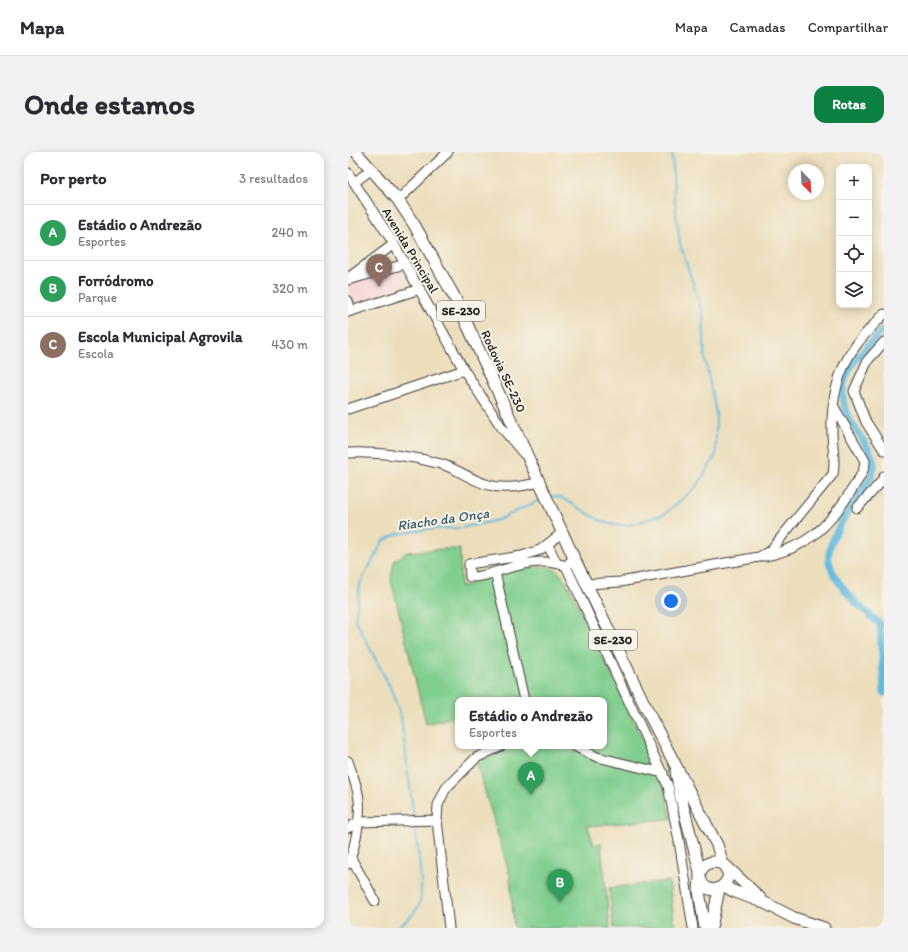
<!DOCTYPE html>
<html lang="pt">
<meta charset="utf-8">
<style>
:root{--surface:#fff;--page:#f2f2f3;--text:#2b2b33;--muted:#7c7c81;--line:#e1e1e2;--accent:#0b8043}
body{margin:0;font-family:Itim,sans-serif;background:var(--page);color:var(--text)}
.controls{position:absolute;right:12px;top:12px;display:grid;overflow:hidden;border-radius:8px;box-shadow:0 2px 10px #0003}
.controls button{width:36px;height:36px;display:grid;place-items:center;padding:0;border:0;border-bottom:1px solid var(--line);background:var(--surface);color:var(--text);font:20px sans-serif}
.compass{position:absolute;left:440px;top:12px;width:36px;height:36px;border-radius:50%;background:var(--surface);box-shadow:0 2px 10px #0003;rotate:156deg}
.you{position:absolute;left:323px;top:449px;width:14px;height:14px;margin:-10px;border:3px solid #fff;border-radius:50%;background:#1a73e8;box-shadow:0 0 0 6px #1a73e833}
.badge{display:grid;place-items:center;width:26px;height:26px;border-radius:50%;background:var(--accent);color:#fff;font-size:13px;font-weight:700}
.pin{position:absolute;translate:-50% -33px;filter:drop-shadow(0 1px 2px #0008)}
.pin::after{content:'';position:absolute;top:21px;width:14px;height:12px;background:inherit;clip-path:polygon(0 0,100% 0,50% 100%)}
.popup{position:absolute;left:107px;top:545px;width:152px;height:52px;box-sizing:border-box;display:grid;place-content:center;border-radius:8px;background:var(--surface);filter:drop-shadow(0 1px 3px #0005);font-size:13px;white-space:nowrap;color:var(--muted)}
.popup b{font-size:15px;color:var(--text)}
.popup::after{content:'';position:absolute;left:50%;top:100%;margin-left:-8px;border:8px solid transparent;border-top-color:var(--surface)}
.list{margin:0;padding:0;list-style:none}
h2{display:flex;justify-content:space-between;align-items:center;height:52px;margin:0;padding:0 16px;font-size:17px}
h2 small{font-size:13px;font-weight:400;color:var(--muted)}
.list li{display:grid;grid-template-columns:26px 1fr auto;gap:12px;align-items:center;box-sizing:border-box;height:56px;padding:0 16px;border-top:1px solid var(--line)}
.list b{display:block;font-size:15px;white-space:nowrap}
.list p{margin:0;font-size:13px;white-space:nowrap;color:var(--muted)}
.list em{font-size:13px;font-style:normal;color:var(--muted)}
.icon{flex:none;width:22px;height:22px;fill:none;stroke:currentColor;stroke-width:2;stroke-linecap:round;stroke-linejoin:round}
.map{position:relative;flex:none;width:536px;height:776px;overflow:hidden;border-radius:12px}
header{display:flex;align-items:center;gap:24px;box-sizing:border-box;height:56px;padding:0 20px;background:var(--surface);border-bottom:1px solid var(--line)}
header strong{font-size:19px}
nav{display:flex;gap:22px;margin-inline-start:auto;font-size:14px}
.intro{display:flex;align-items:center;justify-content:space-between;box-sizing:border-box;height:96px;padding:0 24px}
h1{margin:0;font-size:28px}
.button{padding:10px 18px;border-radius:12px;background:var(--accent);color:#fff;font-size:14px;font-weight:700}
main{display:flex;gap:24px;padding:0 24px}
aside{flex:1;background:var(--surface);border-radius:12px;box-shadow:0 2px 10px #0003}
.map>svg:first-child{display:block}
.built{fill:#f7cfd2}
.green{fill:#81cf8e;stroke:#4e7655}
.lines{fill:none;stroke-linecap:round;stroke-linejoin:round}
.stream{stroke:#61bade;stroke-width:2}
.canal{stroke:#61bade;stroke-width:7}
.minor-casing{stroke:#3b3934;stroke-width:11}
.major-casing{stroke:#3b3934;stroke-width:13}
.minor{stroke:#fff;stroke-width:9}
.major{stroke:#fff;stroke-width:11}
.labels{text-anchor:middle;stroke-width:4;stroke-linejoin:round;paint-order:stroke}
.shield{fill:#f7f3e8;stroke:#5e5c59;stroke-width:1}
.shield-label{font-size:12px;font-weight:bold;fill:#1c1c1c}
.street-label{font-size:13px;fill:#1c1c1c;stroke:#f7f3e8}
.water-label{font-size:14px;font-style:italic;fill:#385b6a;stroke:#f7f3e8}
</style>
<header>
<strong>Mapa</strong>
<nav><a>Mapa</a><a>Camadas</a><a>Compartilhar</a></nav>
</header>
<div class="intro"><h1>Onde estamos</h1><a class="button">Rotas</a></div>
<main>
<aside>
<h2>Por perto<small>3 resultados</small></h2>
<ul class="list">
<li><span class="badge" style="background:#2e9e5b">A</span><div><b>Estádio o Andrezão</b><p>Esportes</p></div><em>240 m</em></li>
<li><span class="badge" style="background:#2e9e5b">B</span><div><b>Forródromo</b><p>Parque</p></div><em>320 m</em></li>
<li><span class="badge" style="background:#8d6e63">C</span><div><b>Escola Municipal Agrovila</b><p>Escola</p></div><em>430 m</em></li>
</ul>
</aside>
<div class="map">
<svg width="536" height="776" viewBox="0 0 536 776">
<rect width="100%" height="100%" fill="#f7f3e8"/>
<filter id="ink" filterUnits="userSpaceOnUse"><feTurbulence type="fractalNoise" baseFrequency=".025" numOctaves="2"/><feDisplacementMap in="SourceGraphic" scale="8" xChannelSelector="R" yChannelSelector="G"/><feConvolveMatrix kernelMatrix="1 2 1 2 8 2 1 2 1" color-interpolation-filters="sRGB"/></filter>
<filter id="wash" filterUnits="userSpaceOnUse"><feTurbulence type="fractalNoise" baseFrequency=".012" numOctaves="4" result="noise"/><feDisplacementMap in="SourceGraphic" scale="16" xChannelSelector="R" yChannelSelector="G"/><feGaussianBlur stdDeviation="0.9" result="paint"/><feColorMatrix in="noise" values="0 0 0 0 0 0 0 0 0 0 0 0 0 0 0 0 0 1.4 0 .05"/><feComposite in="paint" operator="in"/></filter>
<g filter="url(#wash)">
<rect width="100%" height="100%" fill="#ecdebb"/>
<path class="built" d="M52 116 61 136 7 154 0 132Z"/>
<path class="green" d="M95 397H112L113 435C136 428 186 406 208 418 213 421 216 427 220 432L307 614 316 637 323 667 240 674 246 693 253 691 262 776H166L162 724 129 612 133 608 150 601 148 594H256V548H110V564L78 572 43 428 46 409 59 400Z
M321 729 327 776H266L261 736Z"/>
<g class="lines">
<path class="stream" d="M202 344 214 346 251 368 266 373H282L317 362 349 334 368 303V262L357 207 355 162 332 92 326 43 324 0
M66 666 53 565 42 535 7 467 12 432 35 389 49 382 80 377 113 376 150 368 194 347
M48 776C57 770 65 764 70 755 78 742 68 689 67 672"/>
<path class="canal" d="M536 176C507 208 478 231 506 275 513 286 524 299 526 312 527 321 519 332 514 339 504 353 477 392 481 409 485 431 515 458 532 472L536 541"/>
</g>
</g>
<g filter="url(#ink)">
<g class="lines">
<g class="minor-casing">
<path id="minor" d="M0 21 46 92 116 218 154 276 176 302
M7 30 24 17
M50 48 100 0
M0 126 46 92
M0 128 57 112
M0 149 3 159
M0 160 72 137
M536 190 520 208 506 239 518 270 536 298
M0 257 116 218
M0 301C31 300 64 304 93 312 110 317 124 329 141 333 157 338 176 334 192 330
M509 356 534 329 536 324
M215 380 192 398 174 404 121 412 122 425C131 425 139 423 147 420 171 413 193 405 218 414L222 410
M200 393 208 410
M417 404C459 396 481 374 503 339 509 329 517 320 517 309L486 255
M218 414 320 634 331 689 345 776
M147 420 176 548
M238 432 272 430 411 405 422 399 485 322C488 308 484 294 484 279 483 249 490 216 509 192 517 181 527 172 536 162
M226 594 249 605 315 621
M0 609C4 622 10 635 11 648 13 665 7 697 0 712
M0 676 10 670 89 668
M3 706 27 749
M101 776 89 668 90 653 98 636 128 606 153 594"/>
</g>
<g class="major-casing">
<path id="major" d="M8 0 50 48 67 74 108 148 226 406 304 568 369 693 375 712
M328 619 333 646 352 720C350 741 376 745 381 722L375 712C364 708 358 710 352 720
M378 714 412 746
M352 725 351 739 357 776
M376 734 385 739 417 751 446 766 476 776
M363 776 371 737"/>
</g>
<use href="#minor" class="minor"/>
<use href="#major" class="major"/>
</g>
</g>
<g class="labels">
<g class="shield">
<rect x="89" y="149" width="48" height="20" rx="3"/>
<rect x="241" y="478" width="48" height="20" rx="3"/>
</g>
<g class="shield-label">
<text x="113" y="163">SE-230</text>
<text x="265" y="492">SE-230</text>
</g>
<g class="street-label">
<text transform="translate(63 98) rotate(59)" y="5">Avenida Principal</text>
<text transform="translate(156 219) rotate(65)" y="5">Rodovia SE-230</text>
</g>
<g class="water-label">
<text transform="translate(95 367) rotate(-8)" y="5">Riacho da Onça</text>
</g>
</g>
</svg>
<div class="controls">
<button>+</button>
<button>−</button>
<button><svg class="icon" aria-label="locate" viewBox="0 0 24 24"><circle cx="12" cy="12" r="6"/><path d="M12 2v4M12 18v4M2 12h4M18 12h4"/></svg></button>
<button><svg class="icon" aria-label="layers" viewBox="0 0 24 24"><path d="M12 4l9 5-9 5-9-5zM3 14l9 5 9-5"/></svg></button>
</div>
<svg class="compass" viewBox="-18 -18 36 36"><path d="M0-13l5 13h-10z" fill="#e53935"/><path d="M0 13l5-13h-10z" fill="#7c7c81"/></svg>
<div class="you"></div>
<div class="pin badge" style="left:183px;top:643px;background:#2e9e5b">A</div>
<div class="popup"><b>Estádio o Andrezão</b>Esportes</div>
<div class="pin badge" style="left:212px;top:750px;background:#2e9e5b">B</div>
<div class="pin badge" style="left:31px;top:135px;background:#8d6e63">C</div>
</div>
</main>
